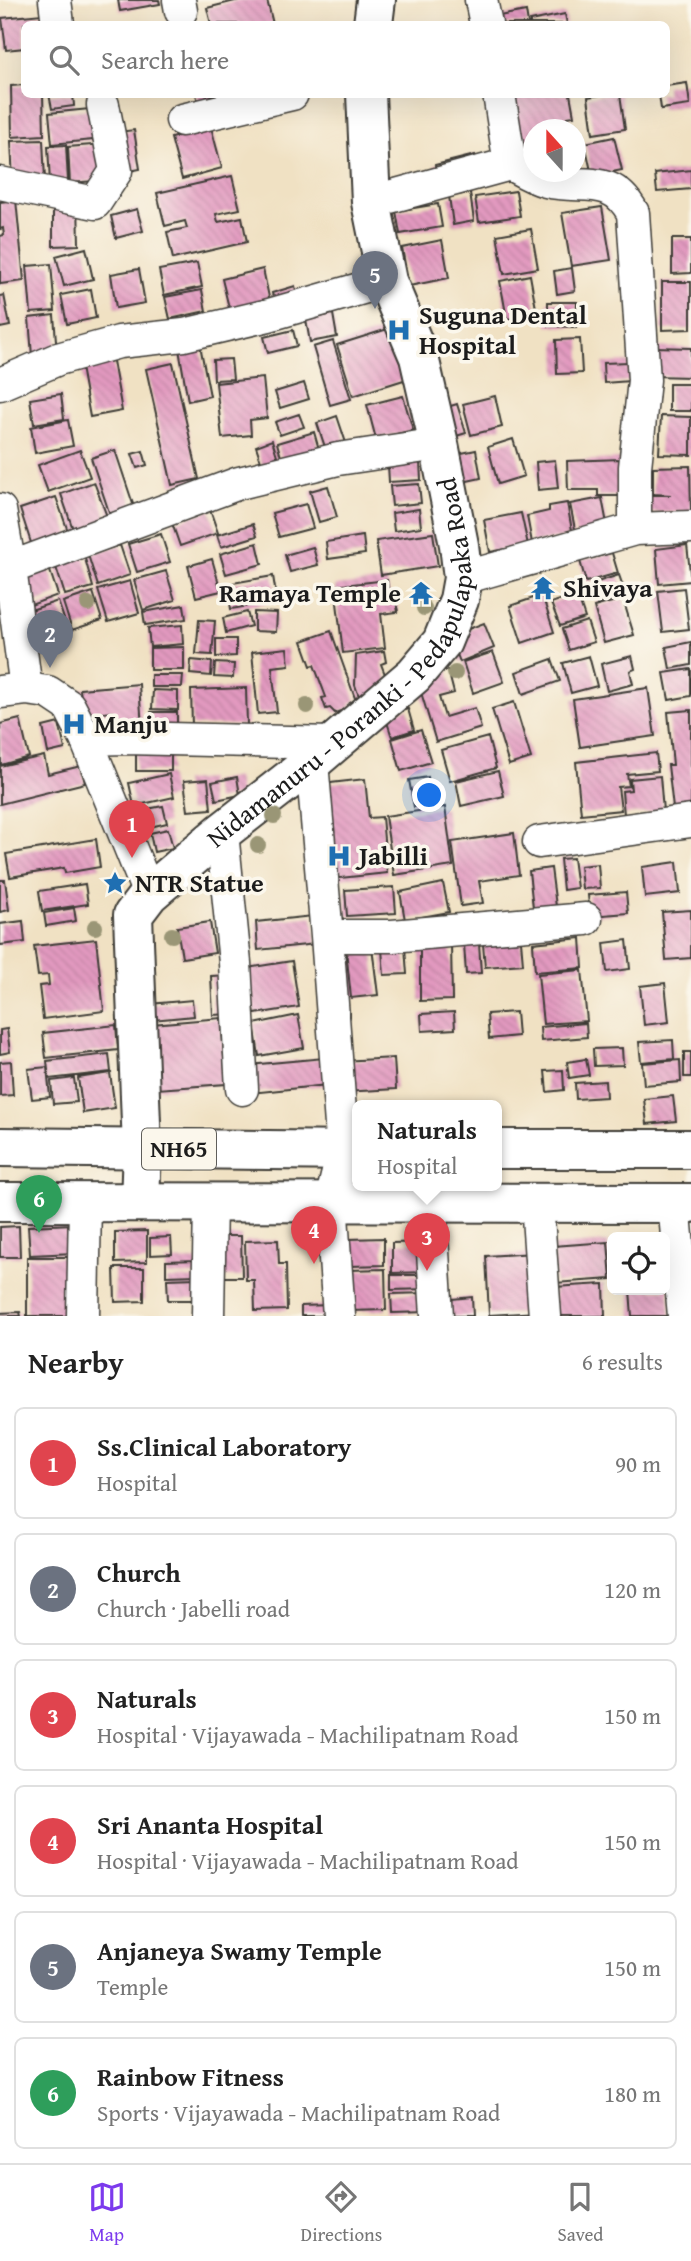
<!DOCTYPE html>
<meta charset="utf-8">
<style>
:root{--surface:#fff;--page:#f6f6f6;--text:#222;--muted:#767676;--line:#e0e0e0;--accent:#7c3aed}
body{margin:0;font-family:"Gentium Book Plus",serif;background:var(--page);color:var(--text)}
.controls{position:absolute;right:21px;bottom:21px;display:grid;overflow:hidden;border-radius:10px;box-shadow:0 7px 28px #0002}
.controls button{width:63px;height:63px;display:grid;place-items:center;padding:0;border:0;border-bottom:2px solid var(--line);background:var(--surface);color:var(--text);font:35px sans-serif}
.compass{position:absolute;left:523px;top:119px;width:63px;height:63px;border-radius:50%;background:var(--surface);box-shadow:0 7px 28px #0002;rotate:339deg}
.you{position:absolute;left:430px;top:796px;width:24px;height:24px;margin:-18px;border:5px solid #fff;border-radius:50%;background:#1a73e8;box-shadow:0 0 0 10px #1a73e833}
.badge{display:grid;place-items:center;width:46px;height:46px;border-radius:50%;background:var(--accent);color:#fff;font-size:23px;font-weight:700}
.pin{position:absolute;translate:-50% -58px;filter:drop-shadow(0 2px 4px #0008)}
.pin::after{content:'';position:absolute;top:37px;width:24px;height:21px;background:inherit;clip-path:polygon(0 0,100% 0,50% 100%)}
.popup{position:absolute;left:352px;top:1100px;width:150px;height:91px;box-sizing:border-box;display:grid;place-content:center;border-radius:10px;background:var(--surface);filter:drop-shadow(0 2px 5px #0005);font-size:23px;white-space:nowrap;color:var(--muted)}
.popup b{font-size:26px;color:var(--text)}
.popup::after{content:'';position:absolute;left:50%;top:100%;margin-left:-14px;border:14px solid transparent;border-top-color:var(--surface)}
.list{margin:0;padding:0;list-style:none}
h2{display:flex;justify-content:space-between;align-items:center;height:91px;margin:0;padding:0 28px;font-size:30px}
h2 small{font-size:23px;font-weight:400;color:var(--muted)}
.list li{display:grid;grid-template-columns:46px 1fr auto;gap:21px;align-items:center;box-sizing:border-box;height:112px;margin:0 14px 14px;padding:0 14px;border:2px solid var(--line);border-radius:10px}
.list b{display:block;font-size:26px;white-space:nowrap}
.list p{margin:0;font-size:23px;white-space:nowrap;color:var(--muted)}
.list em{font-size:23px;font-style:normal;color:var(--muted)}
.icon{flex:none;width:38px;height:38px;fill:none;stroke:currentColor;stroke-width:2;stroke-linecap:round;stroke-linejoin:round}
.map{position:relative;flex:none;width:691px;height:1316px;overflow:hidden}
.search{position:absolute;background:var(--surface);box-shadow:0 7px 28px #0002;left:21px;right:21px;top:21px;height:77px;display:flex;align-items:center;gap:18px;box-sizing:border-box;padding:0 24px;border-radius:10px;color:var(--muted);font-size:26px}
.sheet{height:847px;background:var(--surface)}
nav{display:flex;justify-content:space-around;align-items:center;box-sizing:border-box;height:98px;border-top:2px solid var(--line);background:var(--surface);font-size:19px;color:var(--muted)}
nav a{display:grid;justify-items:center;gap:4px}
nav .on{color:var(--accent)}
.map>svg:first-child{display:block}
.building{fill:url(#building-back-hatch)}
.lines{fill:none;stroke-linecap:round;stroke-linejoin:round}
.minor-casing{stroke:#3c3a35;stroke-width:35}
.major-casing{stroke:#3c3a35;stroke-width:42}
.highway-casing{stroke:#3c3a35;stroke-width:42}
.minor{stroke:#fff;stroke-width:32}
.major{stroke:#fff;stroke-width:38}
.highway{stroke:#fff;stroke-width:38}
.tree{fill:#9a9676}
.labels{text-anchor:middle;stroke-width:7;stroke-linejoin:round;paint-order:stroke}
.shield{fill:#fbf7ec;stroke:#5f5e5a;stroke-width:2}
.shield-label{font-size:24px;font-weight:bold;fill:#1c1c1c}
.poi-label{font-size:26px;font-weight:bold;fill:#1c1c1c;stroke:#fbf7ec;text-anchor:start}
.street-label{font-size:26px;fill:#1c1c1c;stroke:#fbf7ec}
</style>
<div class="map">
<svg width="691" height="1316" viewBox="0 0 691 1316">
<defs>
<pattern id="building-back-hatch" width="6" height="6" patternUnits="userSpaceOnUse" patternTransform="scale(1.75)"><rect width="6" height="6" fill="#e299bf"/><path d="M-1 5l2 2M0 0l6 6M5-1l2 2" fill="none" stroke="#c183a4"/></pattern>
</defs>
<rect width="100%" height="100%" fill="#fbf7ec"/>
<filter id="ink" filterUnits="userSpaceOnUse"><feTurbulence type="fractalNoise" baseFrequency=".0143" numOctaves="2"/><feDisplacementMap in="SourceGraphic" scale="14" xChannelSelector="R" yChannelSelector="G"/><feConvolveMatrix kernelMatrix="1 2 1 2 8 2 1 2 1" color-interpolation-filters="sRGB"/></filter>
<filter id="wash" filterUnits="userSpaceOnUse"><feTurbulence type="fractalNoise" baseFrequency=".00686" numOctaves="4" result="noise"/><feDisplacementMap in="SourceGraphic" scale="28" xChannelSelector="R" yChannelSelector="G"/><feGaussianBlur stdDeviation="1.57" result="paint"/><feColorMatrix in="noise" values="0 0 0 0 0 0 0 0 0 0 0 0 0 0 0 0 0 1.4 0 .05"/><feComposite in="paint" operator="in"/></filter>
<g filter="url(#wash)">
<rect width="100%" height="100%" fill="#f0e1c3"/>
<g id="blocks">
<path class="building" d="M118 0H159L160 4 120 11Z
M239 0H267L273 24H211L207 8Z
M526 11 528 24H501L499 16Z
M42 14 43 24H24V48L6 50 2 18Z
M565 14 567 24H530V21Z
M687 83 690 105 661 109 659 94H666V86Z
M24 85V94H43L44 135 12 137 11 86Z
M49 94H73L74 106 52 109Z
M196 94H232L200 111Z
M513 94H570L574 116 567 117 569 130H534V158L519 161Z
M606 94H620L625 129 593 134 588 97Z
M100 108 103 139 52 144 49 113Z
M211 127 222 168 182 179 171 138Z
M134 130 140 169 124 172 118 132Z
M614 137 622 170 592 176 585 143Z
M43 140 45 180 13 181 11 141Z
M104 144 107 180 70 183 68 147Z
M66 145 68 182 50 183 48 146Z
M475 155 478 170 438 180 435 165Z
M691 170V189L657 192 655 174Z
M232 176 240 209 216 214 218 222 242 217 247 242 173 259 167 232 187 228 185 221 165 226 157 193Z
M516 191 520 216 479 222 475 197Z
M470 193 474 221 453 225 449 196Z
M16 200 24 281 0 284V236L4 235 3 228 0 229V202Z
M78 201 79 245 53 246V202Z
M438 204 442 227 400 234 396 211Z
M602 207 611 260 571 266 562 213Z
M137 209 143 231 116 238 111 216Z
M531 229 538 268 504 274 497 235Z
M672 239H691V273L672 274Z
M442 240 449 278 409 286 402 248Z
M86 248 93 279 64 286 56 256Z
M197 263 202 287 164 295 159 270Z
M51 264 55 311 31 313 27 266Z
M572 268 575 291 557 294 554 271Z
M139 269 145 303 116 308 111 274Z
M263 269 270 302 230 312 222 279Z
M530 275 537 314 507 319 500 281Z
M662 282H691V329L662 330Z
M295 286 299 303 276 309 272 293Z
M91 289 96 318 67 324 61 295Z
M202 290 206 311 170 319 165 297Z
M4 295 10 326 0 328V296Z
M548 302H577L576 327 548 326Z
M333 314 337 337 310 342 306 320Z
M54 315 57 354 32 356 29 318Z
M394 327 410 378 353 396 337 345Z
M293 330 297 346 268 353 264 337Z
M580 339 582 373 557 374 556 340Z
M333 341 351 399 330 405 313 347Z
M200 345 210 396 188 401 179 349Z
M654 347 691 348V377L653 376Z
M231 359 233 379 214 380 213 360Z
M113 361 122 411 90 417 81 367Z
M629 362 630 381 604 383 603 363Z
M173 363 199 479 172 485 146 369Z
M263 378 267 418 250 420 251 435 222 438 216 383Z
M304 383 309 399 280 408 275 392Z
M669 384H691V411H669Z
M61 394 64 419 34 424 30 399Z
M403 396 413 430 376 439 367 405Z
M495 396 502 427 471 435 463 404Z
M457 404 466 433 447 439 438 410Z
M299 414 304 427 280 435 275 422Z
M337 416 348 449 328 456 317 423Z
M661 416 691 417V455L659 454Z
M68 420 73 446 35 453 31 427Z
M314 432 320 453 283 464 277 443Z
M513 439 524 476 498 484 488 447Z
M272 440 280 465 264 470 256 446Z
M80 450 90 477 48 492 38 465Z
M115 450 134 507 110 515 91 458Z
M476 450 481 478 458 483 452 455Z
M143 451 147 465 137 468 132 454Z
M621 459 622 496H598V490H568L567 461Z
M555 460 558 488 538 490 536 462Z
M420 462 421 480 389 482 388 464Z
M690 466 691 512 645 513V495H671L653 494V467Z
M94 482 109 522 75 535 61 494Z
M419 484 421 503 392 506 390 486Z
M328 486 337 517 319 522 310 491Z
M56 497 70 537 33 549 20 509Z
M602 498 608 529 576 534 570 504Z
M567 503 573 536 532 543 527 516 549 511V506Z
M306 504 313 528 279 537 272 513Z
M419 509 421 527 394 531 392 513Z
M210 510 218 533 180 546 172 523Z
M521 513 528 545 490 552 484 520Z
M253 524 257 536 221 547 217 535Z
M433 533 438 566 381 575 376 541Z
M161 534 170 562 137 572 128 544Z
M363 536 365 554 328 559 326 542Z
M257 543 262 564 226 574 220 554Z
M120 545 130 575 98 586 88 555Z
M687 545 691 581 659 584 656 549Z
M313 547 318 565 290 572 285 555Z
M612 553 618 573 586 582 580 561Z
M84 555 93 587 65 595 55 564Z
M212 559 221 591 196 597 188 566Z
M49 568 58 595 31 605 21 578Z
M166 571 175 600 143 610 134 580Z
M619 575 626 595 597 604 591 584Z
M273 576 277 601 231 609 227 584Z
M387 580 390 600H396L398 612 381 614 385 648 343 653 335 586Z
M130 581 139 613 108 622 98 590Z
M684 588 689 629 663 632 658 591Z
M93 592 102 620 72 630 63 602Z
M577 594 585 618 560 626 551 603Z
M542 595 554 632 522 643 510 606Z
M623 599 634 635 604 643 594 607Z
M58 601 68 631 40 639 31 610Z
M184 605 186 619 145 625 143 612Z
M247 612 251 626 226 633 223 618Z
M254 612 277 613 276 632 254 631Z
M199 620 215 621 212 655 196 654Z
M587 621 594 642 569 650 562 629Z
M484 623 494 648 460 662 450 636Z
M182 625 183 644 150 647 148 628Z
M331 631 356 701 350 703 352 707 335 713 330 708 326 709 322 698 326 697 314 665 311 666 302 641Z
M216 639H236V656L216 657Z
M691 642V665L670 669 666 647Z
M184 647V670H150V648Z
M287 648 289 665 272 667 277 712 258 714 252 652Z
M384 651 386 662 381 664 388 682 361 702 355 685 356 655Z
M493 652 504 682 473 693 463 662Z
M589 656 597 686 571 693 563 663Z
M632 656 635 669 630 671 633 684 607 691 601 664Z
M552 659 560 681 523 694 516 672Z
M191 660 212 662 211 676 190 674Z
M215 663 234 664 233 678 214 677Z
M691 669V696L669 700 664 673Z
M448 670 454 693 439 697 445 717 475 708 481 728 436 742 417 679Z
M151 675H183L182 687H151Z
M139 684 142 728 113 730 112 712 83 715 80 689Z
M246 688 247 725 192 726 191 690Z
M648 688 655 736 580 747 573 699Z
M153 690 178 691V710L152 709Z
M514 702 531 758 509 765 492 709Z
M408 709 414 730 392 737 385 716Z
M691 710V815L674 817 668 765H673L668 712Z
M151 712H177V733H151Z
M20 719 29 757 1 765 0 724Z
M59 723 65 749 48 753 43 727Z
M421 730 431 762 401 771 392 739Z
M488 737 496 768 450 781 441 750Z
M136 749H171V771H136Z
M656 753 658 771 627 774 629 786 618 787 621 810 581 814 576 762Z
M44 756 48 774 81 766 85 783 0 804V766Z
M498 771 504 796 461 806 456 781Z
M169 774 174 797 134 806 129 783Z
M660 776 663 811 624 815 622 791 631 790 630 779Z
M237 777 240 795 216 800 212 782Z
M428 777 432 804 414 807 409 780Z
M208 779 211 809 188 811 184 781Z
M365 779 369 818 382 817 387 873 331 879 322 784Z
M163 806 167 823 146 828 142 810Z
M445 807 453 866 394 875 385 816Z
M168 829 173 848 154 852 150 833Z
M514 833 519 875 479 881 483 903 461 906 452 842Z
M96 839 100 867 65 873 64 868 10 877 6 854Z
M573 858 577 888 563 890 560 859Z
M677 862 680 893 645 897 642 867Z
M598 864 600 888 582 889 580 866Z
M551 868 557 914 534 917 529 871Z
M0 880H5L9 910 0 912Z
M443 883 449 912 405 920 400 892Z
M85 884 88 904 42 911 39 891Z
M394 887 396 913 347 916 345 890Z
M626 892 628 913 590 916 588 895Z
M74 908 76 921 46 926 44 913Z
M691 910V958L666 960 662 912Z
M313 916 316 944 258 950 256 922Z
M23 921 25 942 0 945V924Z
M210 922 215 953 182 958 177 927Z
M581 938 583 968 535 972 533 943Z
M96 939 104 1011 43 1019 39 986 49 985 48 975 38 976 34 946Z
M627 940 630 969 607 972 604 943Z
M521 941 523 964 485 967 483 944Z
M420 942H451L452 1000 420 1001Z
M464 944H479L481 973 466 974Z
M372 947 378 995 351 998 346 949Z
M405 947 407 974 384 975 382 949Z
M292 961 299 1007 255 1014 247 968Z
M582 970 587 1021 543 1024 538 974Z
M229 975 231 1014 213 1015 211 976Z
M665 983 669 1022 644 1025 640 986Z
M192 1000 194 1016 152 1020 150 1004Z
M454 1012 455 1029 422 1031 421 1014Z
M516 1012 518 1036 489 1039 487 1014Z
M298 1015 304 1048 259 1056 254 1024Z
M221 1018 226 1084 157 1089 152 1024Z
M586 1023 587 1037 541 1041 540 1027Z
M116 1025 118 1050 46 1058 43 1033Z
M7 1029 10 1052 0 1054V1030Z
M673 1040 674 1059 641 1062 639 1042Z
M622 1048 623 1065 594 1066 593 1049Z
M684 1052H691V1077H684Z
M109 1054 111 1072 49 1079 47 1061Z
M324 1058 327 1085 251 1093 249 1065Z
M394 1058 396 1089 343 1092 342 1061Z
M586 1059 589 1075 569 1078 567 1062Z
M680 1060 681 1082 644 1085 642 1063Z
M11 1061 13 1095 0 1096V1062Z
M47 1067 50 1097 32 1099 28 1069Z
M563 1070 564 1090 547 1092 545 1071Z
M110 1073 115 1108 83 1113 78 1078Z
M74 1078 77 1102 53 1104 51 1081Z
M605 1081 606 1097 576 1099 575 1083Z
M673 1096 676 1121 647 1124 644 1099Z
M74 1224 75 1253 30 1255 28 1226Z
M19 1226 20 1257H0V1227Z
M147 1231V1262L115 1263V1232Z
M220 1236H241L242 1277H221Z
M171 1237 172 1254 150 1255V1238Z
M384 1238V1265L349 1266V1239Z
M278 1240 279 1264H286L287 1310 255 1311 254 1280H246L245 1241Z
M427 1242 428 1272 392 1273V1243Z
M608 1242 611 1279 555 1283 553 1246Z
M665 1249 671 1316H632L630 1290H665Z
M534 1253 537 1312 489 1315 486 1256Z
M27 1257H69V1316H27Z
M197 1260 198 1275 166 1276V1261Z
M114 1268H144V1301L115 1302Z
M385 1269 386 1310 349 1311 348 1270Z
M391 1275H430V1289L391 1290Z
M197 1278 198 1300H168L167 1279Z
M604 1284 605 1316H555L554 1287Z
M429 1293V1312L392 1313 391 1294Z
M472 1297 473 1316H443L442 1300Z
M331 1305 332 1316H301V1306Z
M20 1312 21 1316H0V1313Z"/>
</g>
</g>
<g filter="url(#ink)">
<use href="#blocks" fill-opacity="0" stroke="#3c3a35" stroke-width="2"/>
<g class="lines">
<g class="minor-casing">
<path id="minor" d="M55 0 58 24
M179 0 181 11
M481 0 486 24
M499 94 510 164
M182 120 292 94
M0 183 95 203 116 171 103 105
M371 202 510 164C521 170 534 178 546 181 582 190 611 172 633 213L644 380 635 467V529
M0 384 58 359 119 342 184 335 269 315 387 281
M0 510 10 568 26 689
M10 568 239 483 338 459 439 444
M463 578 635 529 691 527
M0 692 26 689 48 692 69 706 86 739 149 894
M86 739 126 738 333 743
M312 762 327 936 343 1152 331 1201 339 1316
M222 832 235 963 242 1089
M539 842 691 821
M327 936H392L586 919
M674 1202 684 1316
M430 1203 437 1316
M537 1203 545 1316
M83 1316 85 1202
M208 1316 210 1202"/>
</g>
<g class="major-casing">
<g id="major">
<path d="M373 24 376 0"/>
<path id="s1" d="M140 1202 142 1149 133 915 149 894 222 832 312 762 414 675 442 642 459 600 463 578 459 545 439 444 419 357 387 281 371 202 366 94"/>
</g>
</g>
<g class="highway-casing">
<path id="highway" d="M0 1147 357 1151
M497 1149H691
M0 1202 691 1203"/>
</g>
<use href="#minor" class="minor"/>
<use href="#major" class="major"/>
<use href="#highway" class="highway"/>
</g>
<g class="tree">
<circle cx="88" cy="604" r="8"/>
<circle cx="424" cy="608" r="8"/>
<circle cx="455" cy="673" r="8"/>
<circle cx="307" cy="706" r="8"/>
<circle cx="274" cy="816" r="8"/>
<circle cx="258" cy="845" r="8"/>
<circle cx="95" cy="927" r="8"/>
<circle cx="172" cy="935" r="8"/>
</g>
</g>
<defs>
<g id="hospital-bare" transform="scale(1.89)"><path d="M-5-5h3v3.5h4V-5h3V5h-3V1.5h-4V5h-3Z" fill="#1f6fb2" stroke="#fbf7ec" stroke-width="2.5" paint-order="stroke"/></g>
<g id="temple-bare" transform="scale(1.89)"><path d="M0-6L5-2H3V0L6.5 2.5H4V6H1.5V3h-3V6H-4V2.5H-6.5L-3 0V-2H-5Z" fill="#1f6fb2" stroke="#fbf7ec" stroke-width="2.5" paint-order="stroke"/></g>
<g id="sight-bare" transform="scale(1.89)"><path d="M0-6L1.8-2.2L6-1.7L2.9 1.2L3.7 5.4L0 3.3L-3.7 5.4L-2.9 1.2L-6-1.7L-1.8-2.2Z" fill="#1f6fb2" stroke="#fbf7ec" stroke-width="2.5" paint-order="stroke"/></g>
</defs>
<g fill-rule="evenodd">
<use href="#hospital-bare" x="399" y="330"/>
<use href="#temple-bare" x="543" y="588"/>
<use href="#temple-bare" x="421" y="593"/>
<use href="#hospital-bare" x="74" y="724"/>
<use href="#hospital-bare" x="339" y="856"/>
<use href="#sight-bare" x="115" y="883"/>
</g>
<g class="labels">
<rect class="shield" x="142" y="1128.5" width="74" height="41" rx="5"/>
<g class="shield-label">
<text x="179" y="1157">NH65</text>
</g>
<g class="poi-label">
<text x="419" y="324">Suguna Dental<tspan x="419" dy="30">Hospital</tspan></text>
<text x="563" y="597">Shivaya</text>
<text x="401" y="602" text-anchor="end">Ramaya Temple</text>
<text x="94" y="733">Manju</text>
<text x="359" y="865">Jabilli</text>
<text x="135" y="892">NTR Statue</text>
</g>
<g class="street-label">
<text dy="9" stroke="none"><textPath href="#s1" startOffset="632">Nidamanuru - Poranki - Pedapulapaka Road</textPath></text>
</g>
</g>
</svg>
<div class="controls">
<button><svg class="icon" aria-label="locate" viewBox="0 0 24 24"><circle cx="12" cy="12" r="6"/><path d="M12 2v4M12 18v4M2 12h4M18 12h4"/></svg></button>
</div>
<svg class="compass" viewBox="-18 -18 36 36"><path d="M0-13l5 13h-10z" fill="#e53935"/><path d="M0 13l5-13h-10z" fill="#767676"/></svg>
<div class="you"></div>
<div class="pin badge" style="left:132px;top:858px;background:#e0444e">1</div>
<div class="pin badge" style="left:50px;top:668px;background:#6b7280">2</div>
<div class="pin badge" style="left:427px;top:1271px;background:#e0444e">3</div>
<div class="popup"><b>Naturals</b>Hospital</div>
<div class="pin badge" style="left:314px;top:1264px;background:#e0444e">4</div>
<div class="pin badge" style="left:375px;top:309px;background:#6b7280">5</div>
<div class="pin badge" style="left:39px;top:1233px;background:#2e9e5b">6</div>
<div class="search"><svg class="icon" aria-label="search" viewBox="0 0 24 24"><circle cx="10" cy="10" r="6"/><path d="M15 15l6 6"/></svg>Search here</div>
</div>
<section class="sheet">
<h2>Nearby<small>6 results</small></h2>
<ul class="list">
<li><span class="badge" style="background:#e0444e">1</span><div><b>Ss.Clinical Laboratory</b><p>Hospital</p></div><em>90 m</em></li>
<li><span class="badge" style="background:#6b7280">2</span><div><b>Church</b><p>Church · Jabelli road</p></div><em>120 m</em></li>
<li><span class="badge" style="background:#e0444e">3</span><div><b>Naturals</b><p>Hospital · Vijayawada - Machilipatnam Road</p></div><em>150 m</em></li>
<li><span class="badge" style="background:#e0444e">4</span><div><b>Sri Ananta Hospital</b><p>Hospital · Vijayawada - Machilipatnam Road</p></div><em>150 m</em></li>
<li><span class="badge" style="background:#6b7280">5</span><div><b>Anjaneya Swamy Temple</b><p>Temple</p></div><em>150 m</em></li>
<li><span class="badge" style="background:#2e9e5b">6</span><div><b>Rainbow Fitness</b><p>Sports · Vijayawada - Machilipatnam Road</p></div><em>180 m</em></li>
</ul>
</section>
<nav>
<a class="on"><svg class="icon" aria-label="map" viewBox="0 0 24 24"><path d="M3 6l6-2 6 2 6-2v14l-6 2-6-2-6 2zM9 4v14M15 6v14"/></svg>Map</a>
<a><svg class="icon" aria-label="directions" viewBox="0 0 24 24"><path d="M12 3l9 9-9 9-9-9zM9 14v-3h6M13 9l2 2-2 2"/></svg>Directions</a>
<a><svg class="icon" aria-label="saved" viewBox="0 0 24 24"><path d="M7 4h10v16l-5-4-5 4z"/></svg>Saved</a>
</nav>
